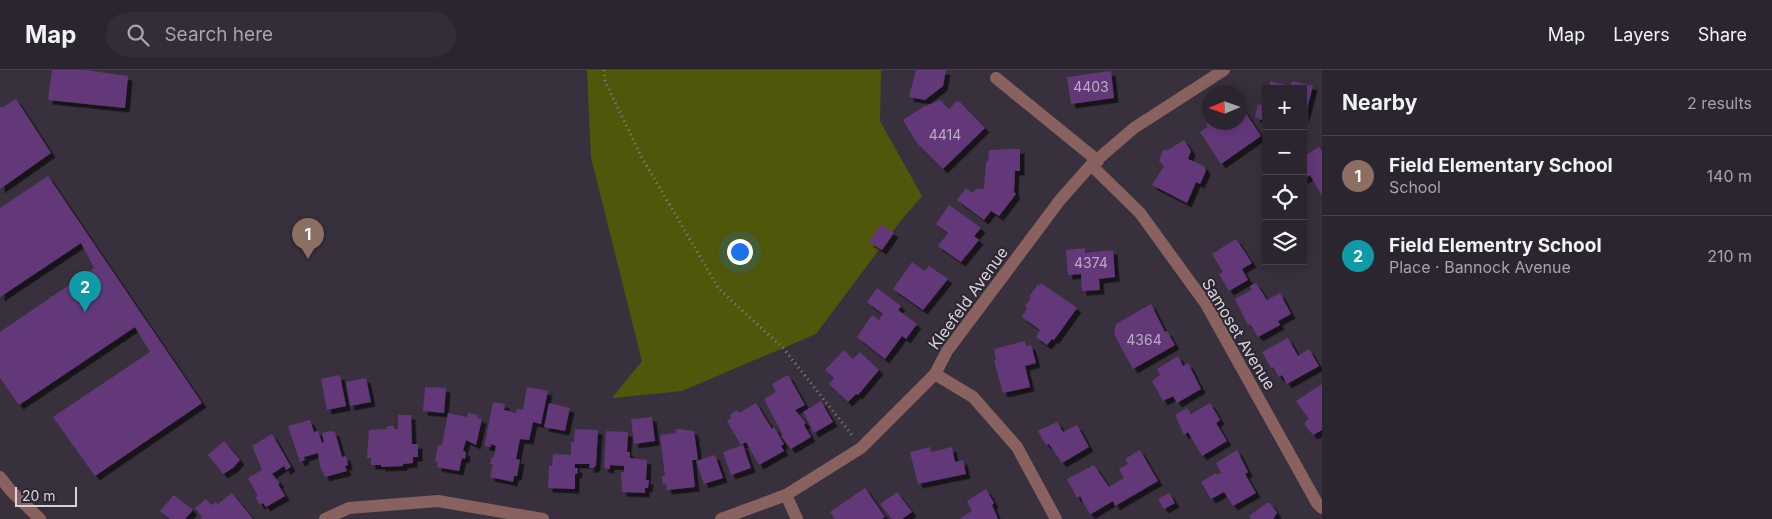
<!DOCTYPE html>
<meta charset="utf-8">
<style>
:root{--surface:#2a252e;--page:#322d36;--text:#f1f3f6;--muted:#a5a5aa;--line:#46424a;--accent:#d93025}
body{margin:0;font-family:Inter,sans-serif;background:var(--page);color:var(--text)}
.controls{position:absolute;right:15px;top:15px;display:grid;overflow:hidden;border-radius:0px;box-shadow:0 2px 12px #0003}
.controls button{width:45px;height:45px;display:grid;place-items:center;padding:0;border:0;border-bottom:1px solid var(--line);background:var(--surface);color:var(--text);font:25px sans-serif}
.compass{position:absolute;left:1202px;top:15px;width:45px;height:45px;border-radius:50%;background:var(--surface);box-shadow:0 2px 12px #0003;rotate:268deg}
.scale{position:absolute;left:15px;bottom:12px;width:62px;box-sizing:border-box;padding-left:5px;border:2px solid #d7d3da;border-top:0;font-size:14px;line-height:18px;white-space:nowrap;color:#d7d3da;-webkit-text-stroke:4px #2e2733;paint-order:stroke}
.you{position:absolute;left:739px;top:181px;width:18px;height:18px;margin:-12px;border:4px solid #fff;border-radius:50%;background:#1a73e8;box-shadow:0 0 0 8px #1a73e833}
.badge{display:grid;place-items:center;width:32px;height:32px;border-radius:50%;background:var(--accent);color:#fff;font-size:16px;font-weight:700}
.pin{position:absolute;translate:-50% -41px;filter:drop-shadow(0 1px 2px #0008)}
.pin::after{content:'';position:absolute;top:26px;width:18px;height:15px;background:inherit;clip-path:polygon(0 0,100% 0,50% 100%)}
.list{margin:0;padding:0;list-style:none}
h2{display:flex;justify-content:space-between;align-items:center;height:65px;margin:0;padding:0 20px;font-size:21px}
h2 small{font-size:16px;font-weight:400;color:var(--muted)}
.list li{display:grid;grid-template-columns:32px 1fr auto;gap:15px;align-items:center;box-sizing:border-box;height:80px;padding:0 20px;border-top:1px solid var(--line)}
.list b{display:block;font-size:19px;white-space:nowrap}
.list p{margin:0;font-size:16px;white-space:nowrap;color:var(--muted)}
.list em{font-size:16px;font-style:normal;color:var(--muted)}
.icon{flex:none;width:28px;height:28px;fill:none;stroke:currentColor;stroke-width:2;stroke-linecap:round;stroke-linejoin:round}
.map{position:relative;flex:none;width:1322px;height:449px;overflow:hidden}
header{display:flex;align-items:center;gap:30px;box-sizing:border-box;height:70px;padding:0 25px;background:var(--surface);border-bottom:1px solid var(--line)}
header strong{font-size:24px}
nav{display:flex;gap:28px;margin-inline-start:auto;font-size:18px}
.search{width:350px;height:45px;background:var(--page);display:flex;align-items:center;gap:12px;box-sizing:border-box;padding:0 18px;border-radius:28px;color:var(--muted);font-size:19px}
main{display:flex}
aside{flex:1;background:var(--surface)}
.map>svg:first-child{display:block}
.green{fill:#4f570b}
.building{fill:#623879;filter:url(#shadow)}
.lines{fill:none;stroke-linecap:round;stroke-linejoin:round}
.path{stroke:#87828b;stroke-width:3;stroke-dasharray:1 4;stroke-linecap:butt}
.minor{stroke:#89625f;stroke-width:12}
.labels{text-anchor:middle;stroke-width:4;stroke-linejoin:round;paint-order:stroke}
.number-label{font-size:14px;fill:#baacc2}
.street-label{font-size:16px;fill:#d7d3da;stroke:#2e2733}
</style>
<header>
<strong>Map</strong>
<div class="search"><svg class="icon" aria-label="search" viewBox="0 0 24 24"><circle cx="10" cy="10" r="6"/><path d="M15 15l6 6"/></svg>Search here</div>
<nav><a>Map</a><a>Layers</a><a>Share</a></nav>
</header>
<main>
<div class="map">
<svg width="1322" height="449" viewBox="0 0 1322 449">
<defs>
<filter id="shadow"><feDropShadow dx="4.5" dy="4.5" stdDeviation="0" flood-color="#0009"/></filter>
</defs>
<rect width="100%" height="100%" fill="#38313d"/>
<path class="green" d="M587 0H881L880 51 922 126 899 153 816 264 682 321 612 328 642 291 591 87Z"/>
<path class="building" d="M52 0H84L128 6 125 38 48 30Z
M916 0H946L943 16 925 30 909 27Z
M1111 1 1114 28 1071 34 1067 7Z
M1270 11 1290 16 1292 11 1313 16 1304 50 1303 19H1270Z
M16 29 51 83 0 119V36L2 38Z
M940 30 949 39 957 31 960 32 985 58 943 99 917 73 903 50 923 37Z
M1240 34 1261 66 1221 94 1200 62 1208 57 1206 55 1209 52H1240Z
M1258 34 1266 36V52L1255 47Z
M1184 70 1191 81 1188 89 1204 96 1206 101 1200 114 1196 112 1187 133 1152 115 1164 96 1159 91 1163 80H1168Z
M1319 77 1322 81V126L1310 105 1303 110V87Z
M1012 79H1020V101H1015L1014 122 1016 124 999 146 991 141 984 150 957 130 966 118 973 123 976 119H984L986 92 988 91 989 80Z
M48 106 202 333 95 406 53 347 150 282 135 257 19 335 0 308V262L94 198 81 173 0 227V138Z
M949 135 981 158 974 166 979 170 961 192 938 176 948 163 936 154Z
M881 154 894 163 882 180 869 172Z
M1236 169 1252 193 1242 199 1248 210 1229 221 1219 204 1223 202 1212 184Z
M1085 178V183L1113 180 1115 207 1099 209 1100 220 1082 221 1081 204 1068 205 1066 180Z
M912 192 925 201 929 196 948 209 923 240 893 219Z
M1041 213 1077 238 1054 270 1052 269 1047 275 1036 267 1040 260 1022 247 1027 238 1025 236 1031 228 1029 227 1038 214 1040 215Z
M1256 213 1267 230 1280 223 1291 244 1278 251 1280 255 1258 267 1250 254 1248 255 1235 229 1252 220 1250 216Z
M877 218 901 236 898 240 917 254 906 269 902 266 885 289 857 267 872 245 879 250 883 244 867 232Z
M1151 234 1165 262 1167 261 1175 275 1133 299 1114 264 1116 254Z
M1288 268 1298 286 1309 279 1319 296 1287 314 1282 305 1279 307 1273 297 1271 298 1262 282Z
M1025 271 1026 276 1031 275 1036 293 1025 296 1030 317 1003 323 994 291 996 290 994 279Z
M844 280 853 289 860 282 879 300 858 325 856 324 848 332 829 314 834 308 825 300Z
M1178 286 1183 296 1188 293 1201 319 1177 333 1173 326 1163 331 1152 311 1160 305 1157 299Z
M340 305 346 336 327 340 321 309Z
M788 305 805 335 795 340 806 353 804 355 811 367 791 379 781 366 783 365 764 329 776 322 772 314Z
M366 308 371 332 350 336 346 312Z
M1322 314V360L1313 365 1305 355V352L1309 349 1296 331Z
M425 317 446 318 444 343 423 341Z
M527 317 548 321 541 354 533 352 529 370 520 369 516 389 520 390 517 406H514L513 412 490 407 493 394H490L492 387H494L496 376 491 374V377L485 376V373L493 332 505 334 504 340 516 343 517 339 523 340Z
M821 331 833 352 814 363 803 342Z
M549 333 570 338 565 361 544 357Z
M756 333 772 359 774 357 784 374 781 376 784 381 759 395 746 372 741 375 727 351 731 348 730 345 737 340 739 343Z
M1210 333 1220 350 1216 353 1227 371 1202 386 1188 362 1184 365 1175 345 1187 338 1191 344Z
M448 343 467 347 468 343 478 345 477 348 482 349 476 375 466 370 463 381 466 382 465 389 462 388 459 401 437 397 438 392 435 391 438 375H442Z
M398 345H411L412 374H418V387H413V393L403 394V396L381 397V395H371V388H367L369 360 387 359V356H394V359H398Z
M652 347 655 371 634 374 631 349Z
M310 350 314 362 318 361 322 373 324 372 322 363 331 361 335 362 342 387 346 386 348 395 345 396 347 401 325 407 320 396 318 383 304 387 305 390 300 392 288 356Z
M1057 352 1063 362 1077 355 1089 377 1062 393 1049 374 1046 375 1038 361Z
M575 359 598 360 596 395 594 398H589L590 394H575V398H578L577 404H575V419L548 418 549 396H552L553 384 571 385V372H574Z
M679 359 694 361 698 390H692L695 417 667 420 666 414 663 415 662 406H665L660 365 676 363 675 360Z
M606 361 628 362 627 382H630V388L647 390 646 410H649L648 418H645V423L622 422 621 402H624V396L610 395V399L604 398Z
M272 364 291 397 286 400 284 396 272 404 280 413 278 414 285 426 266 437 263 433 260 435 255 427 258 426 248 408 262 400 252 376Z
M224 371 240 390 233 398 223 404 208 385Z
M743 375 751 398 731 405 723 382Z
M930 377 931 382 952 377 955 392 963 390 966 404 918 414 910 382Z
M1140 380 1158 411 1115 436 1113 431 1091 444 1089 443 1080 426 1077 428 1067 409 1094 395 1109 417 1124 408 1119 399 1128 394 1125 389Z
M1237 380 1248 402 1245 404 1256 423 1233 436 1224 422 1211 429 1201 412 1216 403 1217 405 1221 403 1216 393Z
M715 385 723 408 704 414 696 391Z
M865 418 885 447 881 449H835L830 442Z
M986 419 994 433 992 435 998 449H959L972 441 967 431Z
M897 422 912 442 902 449H892L880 434Z
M232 423 253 449H200L202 447 195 438 206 429 211 435 216 432 218 434Z
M1169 423 1175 433 1164 439 1158 429Z
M174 425 193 440 185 449H170L160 441Z
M1267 433H1270L1277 443 1273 449H1251L1249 446Z"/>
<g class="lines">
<path class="path" d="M604 0 605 11 641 86 719 219 783 278 852 365"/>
<path class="minor" d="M996 8 1098 91
M1091 95 1140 143 1206 234 1317 433 1322 438
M935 304 973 327 1017 377 1056 449
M0 407 11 421 40 449
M786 425 797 449
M325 449 349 438 438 431 543 449
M721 449 786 425 861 378 935 304 947 281 1060 130 1091 95 1134 58 1224 0"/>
</g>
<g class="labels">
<g class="number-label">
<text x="1091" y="22">4403</text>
<text x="945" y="70">4414</text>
<text x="1091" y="198">4374</text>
<text x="1144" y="275">4364</text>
</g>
<g class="street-label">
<text transform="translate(968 228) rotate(-54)" y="6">Kleefeld Avenue</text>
<text transform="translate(1239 264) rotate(59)" y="6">Samoset Avenue</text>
</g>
</g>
</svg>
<div class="controls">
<button>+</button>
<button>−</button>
<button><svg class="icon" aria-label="locate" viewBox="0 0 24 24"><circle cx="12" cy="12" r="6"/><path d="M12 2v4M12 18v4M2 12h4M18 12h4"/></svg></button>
<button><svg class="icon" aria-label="layers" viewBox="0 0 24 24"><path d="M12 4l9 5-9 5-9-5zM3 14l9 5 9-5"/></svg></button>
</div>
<svg class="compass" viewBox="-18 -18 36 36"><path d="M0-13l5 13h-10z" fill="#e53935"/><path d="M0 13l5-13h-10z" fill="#a5a5aa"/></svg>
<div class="scale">20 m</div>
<div class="you"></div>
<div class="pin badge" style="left:308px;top:189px;background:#8d6e63">1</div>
<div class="pin badge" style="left:85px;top:242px;background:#0f9aa8">2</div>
</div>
<aside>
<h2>Nearby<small>2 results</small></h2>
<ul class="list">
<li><span class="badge" style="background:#8d6e63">1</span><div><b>Field Elementary School</b><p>School</p></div><em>140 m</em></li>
<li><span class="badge" style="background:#0f9aa8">2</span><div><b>Field Elementry School</b><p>Place · Bannock Avenue</p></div><em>210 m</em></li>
</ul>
</aside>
</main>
